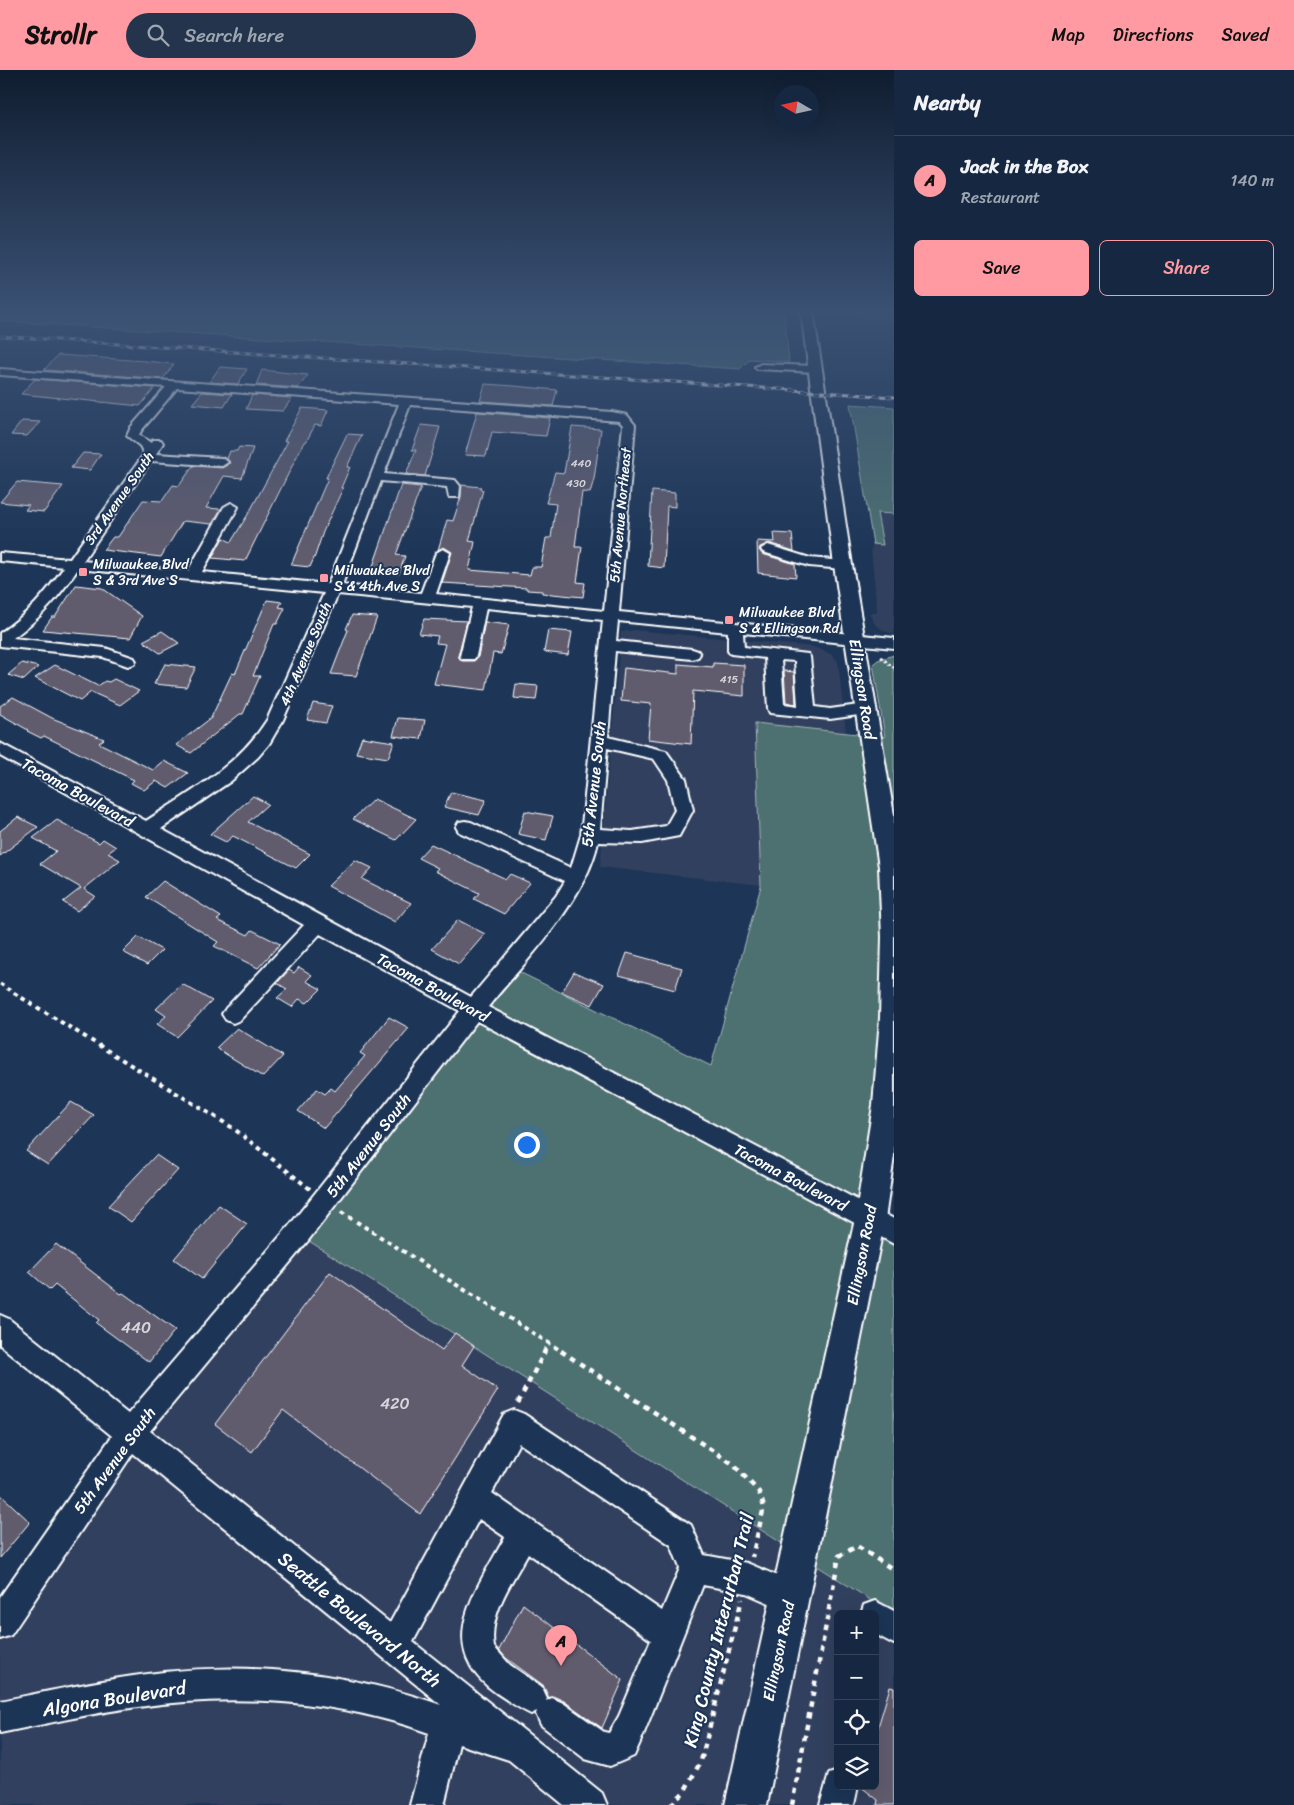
<!DOCTYPE html>
<meta charset="utf-8">
<style>
:root{--surface:#162841;--page:#23344c;--text:#f1f3f6;--muted:#9ea6b1;--line:#35445a;--accent:#ff9aa2}
body{margin:0;font-family:Sriracha,sans-serif;background:var(--page);color:var(--text)}
.controls{position:absolute;right:15px;bottom:15px;display:grid;overflow:hidden;border-radius:8px;box-shadow:0 5px 20px #0002}
.controls button{width:45px;height:45px;display:grid;place-items:center;padding:0;border:0;border-bottom:1px solid var(--line);background:var(--surface);color:var(--text);font:25px sans-serif}
.compass{position:absolute;left:774px;top:15px;width:45px;height:45px;border-radius:50%;background:var(--surface);box-shadow:0 5px 20px #0002;rotate:279deg}
.you{position:absolute;left:526px;top:1074px;width:18px;height:18px;margin:-12px;border:4px solid #fff;border-radius:50%;background:#1a73e8;box-shadow:0 0 0 8px #1a73e833}
.badge{display:grid;place-items:center;width:32px;height:32px;border-radius:50%;background:var(--accent);color:#111;font-size:16px;font-weight:700}
.pin{position:absolute;translate:-50% -41px;filter:drop-shadow(0 1px 2px #0008)}
.pin::after{content:'';position:absolute;top:26px;width:18px;height:15px;background:inherit;clip-path:polygon(0 0,100% 0,50% 100%)}
.list{margin:0;padding:0;list-style:none}
h2{display:flex;justify-content:space-between;align-items:center;height:65px;margin:0;padding:0 20px;font-size:21px}
h2 small{font-size:16px;font-weight:400;color:var(--muted)}
.list li{display:grid;grid-template-columns:32px 1fr auto;gap:15px;align-items:center;box-sizing:border-box;height:90px;padding:0 20px;border-top:1px solid var(--line)}
.list b{display:block;font-size:19px;white-space:nowrap}
.list p{margin:0;font-size:16px;white-space:nowrap;color:var(--muted)}
.list em{font-size:16px;font-style:normal;color:var(--muted)}
.actions{display:flex;gap:10px;padding:15px 20px}
.actions a{flex:1;padding:11px 0;border:1px solid var(--accent);border-radius:8px;text-align:center;font-size:18px;color:var(--accent)}
.actions .main{background:var(--accent);color:#111}
.icon{flex:none;width:28px;height:28px;fill:none;stroke:currentColor;stroke-width:2;stroke-linecap:round;stroke-linejoin:round}
.map{position:relative;flex:none;width:894px;height:1735px;overflow:hidden}
header{display:flex;align-items:center;gap:30px;box-sizing:border-box;height:70px;padding:0 25px;background:var(--accent);color:#111}
header strong{font-size:24px}
nav{display:flex;gap:28px;margin-inline-start:auto;font-size:18px}
.search{width:350px;height:45px;background:var(--page);display:flex;align-items:center;gap:12px;box-sizing:border-box;padding:0 18px;border-radius:28px;color:var(--muted);font-size:19px}
main{display:flex}
aside{flex:1;background:var(--surface)}
.map>svg:first-child{display:block}
.built{fill:#31405e;fill-rule:evenodd}
.green{fill:#4d7071;stroke:#a6b8b8}
.building{fill:#605b6e;stroke:#fff}
.lines{fill:none;stroke-linecap:round;stroke-linejoin:round}
.minor-casing{stroke:#fff;stroke-width:4}
.major-casing{stroke:#fff;stroke-width:4}
.path-far3{stroke:#fff;stroke-width:2.5;stroke-dasharray:2.5 2.5;stroke-linecap:butt}
.path-far2{stroke:#fff;stroke-width:3;stroke-dasharray:4 4;stroke-linecap:butt}
.path-far1{stroke:#fff;stroke-width:4;stroke-dasharray:4.5 4.5;stroke-linecap:butt}
.path{stroke:#fff;stroke-width:4.5;stroke-dasharray:5.5 5.5;stroke-linecap:butt}
.minor{fill:#1d3557;fill-rule:evenodd}
.major{fill:#1d3557;fill-rule:evenodd}
.rail-casing{stroke:#fff;stroke-width:3}
.rail{stroke:#1d3557;stroke-width:2;stroke-dasharray:6;stroke-linecap:butt}
.poi-dot{fill:#ff9aa2;stroke:#1d3557;stroke-width:2}
.labels{text-anchor:middle;stroke-width:4;stroke-linejoin:round;paint-order:stroke}
.far-number-label{font-size:11px;fill:#d7d6db}
.far-street-label{font-size:14px;fill:#fff;stroke:#1d3557}
.far-poi-label{font-size:14px;fill:#fff;stroke:#1d3557;text-anchor:start}
.street-label{font-size:16px;fill:#fff;stroke:#1d3557}
.near-number-label{font-size:16px;fill:#d7d6db}
.near-street-label{font-size:19px;fill:#fff;stroke:#1d3557}
</style>
<header>
<strong>Strollr</strong>
<div class="search"><svg class="icon" aria-label="search" viewBox="0 0 24 24"><circle cx="10" cy="10" r="6"/><path d="M15 15l6 6"/></svg>Search here</div>
<nav><a>Map</a><a>Directions</a><a>Saved</a></nav>
</header>
<main>
<div class="map">
<svg width="894" height="1735" viewBox="0 0 894 1735">
<rect width="100%" height="100%" fill="#1d3557"/>
<filter id="ink" filterUnits="userSpaceOnUse"><feTurbulence type="fractalNoise" baseFrequency=".02" numOctaves="2"/><feDisplacementMap in="SourceGraphic" scale="10" xChannelSelector="R" yChannelSelector="G"/><feConvolveMatrix kernelMatrix="1 2 1 2 8 2 1 2 1" color-interpolation-filters="sRGB"/></filter>
<g filter="url(#ink)">
<path class="built" d="M817 241H894V251L818 246Z
M850 334 894 337V564L884 561 875 554 869 543H876L877 541 871 479 873 474Z
M634 560 814 577 831 584 838 591 846 663 755 654 761 815 600 797 621 562Z
M298 1164 894 1545V1735H0V1554ZM838 1544H875V1716H838Z"/>
<path class="green" d="M0 241H784L789 292 750 289 740 299 0 251Z
M850 334 894 337V444L877 443 883 475 873 474Z
M894 585V948L870 1149 894 1163V1545L298 1164 509 897 711 996 761 816 755 653 885 667 873 594 878 590Z"/>
<path class="building" d="M58 285 145 291 174 294 163 309 44 300Z
M220 297 247 299 238 314 209 312Z
M262 300 308 305 298 318 256 315Z
M35 309 155 318 140 336 21 324Z
M485 314 514 316 557 320 553 336 480 331Z
M202 322 232 324 224 337 192 334Z
M252 325 292 328 283 341 246 339Z
M302 338 328 340 321 356 315 355 306 372H304L245 491 212 488 223 468 231 472 250 441 288 371H284Z
M477 342 550 348 546 366 492 362 486 386 465 385Z
M22 351 40 352 27 366 11 365Z
M421 355 440 357 425 406 406 404 416 380H412Z
M572 357 601 359 594 409 590 423 582 422 575 477H582L577 512 585 513 583 527 542 523V521L527 520V518L442 513 452 482 444 477 438 480 447 450 453 451 461 427 462 415 481 417 480 419 483 420 469 471 475 472 469 500 530 505 532 497H541L546 468H551L556 434 546 433 555 402 564 403Z
M347 364 362 365 347 397H350L341 418H343L323 462 315 486 310 497 291 495 328 408H326L330 399Z
M239 377 253 378 242 408 224 406 206 438 221 439 212 454 183 451 161 487 103 480 113 467H118L143 430 162 431 173 415 179 416 193 396 223 398 230 393 227 389 230 381H237Z
M83 383 101 384 90 400 71 398Z
M17 412 63 416 44 442 25 440 29 435 0 432Z
M401 415 421 417 396 485 405 486 399 504 371 502Z
M652 421 675 423V437L667 436 664 498 648 496Z
M774 463 792 464 794 481 769 473 760 477 759 480 762 484 795 494 796 507 758 503 757 471 775 472Z
M76 515 102 518 142 546 130 568 43 560 52 547H55Z
M267 530 282 532 279 537 285 538 277 554H274L253 606H260L243 644H240L191 683 176 675 211 648 232 603 235 604Z
M352 545 377 547 356 606 331 604 348 560 346 559Z
M424 549 467 551 458 586 462 591H474L478 587 485 552 509 555 501 584 493 583 486 620 434 614 445 574 436 573 438 566 419 564Z
M548 560 572 562 568 585 544 582Z
M162 561 179 573 160 583 143 571Z
M22 593 38 597 24 610 8 605Z
M713 593 744 595V626L693 621 691 674 648 669 651 634 621 631 624 598 678 604V594L713 597Z
M165 594 196 597 186 617 154 614Z
M55 595 98 616 105 611 109 612 114 609 139 621 120 635 91 622 80 631 35 608Z
M784 601 794 602 796 634 786 632Z
M516 614 538 616 536 630 514 628Z
M13 627 52 648 104 669 99 673 153 700 164 691 188 703 168 718 156 711 144 720 131 713 134 710 44 666 41 668 27 661 28 660 0 644V636Z
M313 633 332 636 326 653 307 650Z
M398 648 425 650 421 669 393 666Z
M362 667 394 672 388 688 356 683Z
M451 722 486 730 479 745 444 737Z
M253 726 268 734 248 752 310 784 296 798 233 766 226 772 210 764Z
M374 729 416 749 396 770 353 749Z
M525 741 553 746 546 770 518 764Z
M18 747 38 757 0 786V761Z
M57 750 99 773 103 769 116 777 108 783 120 790 84 819 95 826 77 841 63 832 81 818 40 794 56 781 33 768Z
M431 774 506 809 510 804 530 813 504 844 474 829 479 823 435 801 438 798 418 788Z
M355 790 372 798 362 809 411 833 395 852 328 816Z
M163 811 221 847 217 850 248 865 252 860 280 874 258 898 214 876 218 872 146 827Z
M458 850 485 864 459 894 432 879Z
M138 867 162 880 147 895 123 882Z
M627 883 682 898 675 920 619 905Z
M299 897 312 905 306 911 321 919 307 933 299 929 292 937 277 928 287 919 277 913 289 900 294 903Z
M574 902 604 914 592 935 562 922Z
M182 914 212 931 177 967 157 954 166 946 156 939Z
M389 947 409 958 324 1058 298 1041 317 1019 325 1024 331 1018 335 1021 365 986 360 983Z
M237 958 283 986 263 1007 216 978Z
M71 1032 94 1045 48 1095 26 1081Z
M156 1085 178 1100 131 1152 108 1136Z
M219 1135 247 1154 202 1209 174 1189Z
M56 1174 121 1224 123 1223 175 1260 149 1292 96 1253 99 1250 55 1215 50 1220 29 1202Z
M330 1202 442 1280 455 1263 474 1276 462 1295 498 1320 420 1444 283 1340 252 1382 215 1354Z
M0 1424 30 1452 0 1488Z
M523 1534 623 1610 602 1658 564 1631 553 1626 549 1628 543 1615 506 1588 499 1580Z
M890 1617 894 1618V1735H877L878 1730 860 1716H875V1667Z"/>
<g class="lines">
<g class="minor-casing">
<path id="minor" d="M761 294 815 296 821 299 815 302 757 299 755 297Z
M0 299 612 342 627 345 635 355 619 542 894 568V578L743 563 744 577 808 584 810 587 815 637 830 639 866 634 872 635 874 639 872 643 866 644 830 649 770 643 768 639 765 588 731 584 728 581V562L618 551 616 571 692 579 698 581 700 584 698 587 692 589 615 581 608 667 666 681 686 709 693 740 679 766 642 773 598 772C585 832 527 889 488 937L894 1149V1174L477 951 307 1172 150 1361 390 1553 504 1344 514 1340 524 1344 691 1455 704 1485 747 1493 801 1516 805 1527 801 1538 790 1542 746 1523 703 1515 642 1668 634 1686 610 1696 585 1689 541 1655 536 1644 537 1641 531 1644C518 1638 507 1630 495 1622 432 1576 477 1519 505 1467L479 1449 413 1572 602 1723 607 1735H564L509 1690 459 1674 444 1735H410L429 1663C337 1630 235 1623 138 1637 91 1643 46 1654 0 1663V1631C55 1620 109 1608 164 1602 258 1592 353 1604 441 1635L133 1383 11 1565 0 1569V1527L112 1366 0 1275V1245L9 1249 128 1344 289 1156 460 941 320 864 240 950 233 953 226 950 222 944 226 938 304 855 0 686V673L146 751C190 722 238 696 267 650L324 523 78 499C57 529 43 546 13 568L105 578 134 588 136 591 134 594 128 596 103 587 0 576V563C30 542 43 527 64 497L0 491V483L70 489 144 384 140 376 127 366 131 357 166 317 0 305ZM177 318 399 334 328 514 202 502 238 437 231 433 224 437 188 501 83 491 151 391 222 396 228 392 222 388 156 384 163 373 161 370H153L151 373 139 365 141 361ZM410 335 619 351 623 355 604 541 436 524 450 483 443 479 436 483 421 523 342 515 381 411 447 417 449 427H459L460 416 455 410 384 404ZM338 524 472 537 460 586 462 589H474L476 586 486 538 603 550 581 765 571 798 471 752 465 751 459 752 456 757 459 762 565 811 556 826 471 927 161 759 231 711 258 687 269 674 283 650ZM781 590 795 591 798 636 784 634ZM607 678 654 689 668 710 675 740 666 756 632 761 600 759ZM519 1373 671 1475 680 1498 662 1541 492 1423ZM528 1483 651 1570 619 1646 609 1663 604 1662 563 1633 552 1628 546 1631 547 1628 542 1617 510 1595 494 1577C488 1544 513 1511 528 1483Z
M768 475 810 488 843 491 848 492 850 495 848 498 843 499 809 496 763 482 761 479Z
M875 1531 894 1541V1574L875 1564V1544H861L864 1535Z
M838 1701V1716H858L854 1735H820L829 1704Z"/>
</g>
<g class="major-casing">
<path id="major" d="M801 241H813L852 495 894 745V1086L885 1149 767 1735H725L855 1149 873 1035 880 948 882 867 879 797 834 495Z"/>
</g>
<path class="path-far3" d="M881 587 894 598"/>
<path class="path-far2" d="M0 914 16 924"/>
<path class="path-far1" d="M14 923 233 1058 310 1119
M341 1142 563 1282
M544 1282 549 1273"/>
<path class="path" d="M561 1281 733 1394 759 1422 764 1437 752 1487
M518 1333 545 1281
M671 1735 684 1722 701 1691 742 1529
M792 1735 839 1486 857 1476 894 1500"/>
<use href="#minor" class="minor"/>
<use href="#major" class="major"/>
<g class="rail-casing">
<path id="rail" d="M0 266 894 327"/>
</g>
<use href="#rail" class="rail"/>
</g>
</g>
<linearGradient id="sky" x2="0" y2="1"><stop stop-color="#101d30"/><stop offset="0.5" stop-color="#3a5174"/><stop offset="1" stop-color="#3a5174" stop-opacity="0"/></linearGradient>
<rect width="894" height="484" fill="url(#sky)"/>
<g class="poi-dot">
<rect x="78" y="497" width="10" height="10" rx="2.5"/>
<rect x="319" y="503" width="10" height="10" rx="2.5"/>
<rect x="724" y="545" width="10" height="10" rx="2.5"/>
</g>
<g class="labels">
<g class="far-number-label">
<text x="581" y="397">440</text>
<text x="576" y="417">430</text>
<text x="729" y="613">415</text>
</g>
<g class="far-street-label">
<text transform="translate(119 428) rotate(-55)" y="5">3rd Avenue South</text>
<text transform="translate(620 445) rotate(-85)" y="5">5th Avenue Northeast</text>
<text transform="translate(305 584) rotate(-67)" y="5">4th Avenue South</text>
</g>
<g class="far-poi-label">
<text x="93" y="499">Milwaukee Blvd<tspan x="93" dy="16">S &amp; 3rd Ave S</tspan></text>
<text x="334" y="505">Milwaukee Blvd<tspan x="334" dy="16">S &amp; 4th Ave S</tspan></text>
<text x="739" y="547">Milwaukee Blvd<tspan x="739" dy="16">S &amp; Ellingson Rd</tspan></text>
</g>
<g class="street-label">
<text transform="translate(863 619) rotate(81)" y="6">Ellingson Road</text>
<text transform="translate(593 714) rotate(-84)" y="6">5th Avenue South</text>
<text transform="translate(78 722) rotate(29)" y="6">Tacoma Boulevard</text>
<text transform="translate(433 917) rotate(29)" y="6">Tacoma Boulevard</text>
<text transform="translate(368 1075) rotate(-52)" y="6">5th Avenue South</text>
<text transform="translate(791 1107) rotate(28)" y="6">Tacoma Boulevard</text>
<text transform="translate(861 1185) rotate(-79)" y="6">Ellingson Road</text>
<text transform="translate(114 1390) rotate(-54)" y="6">5th Avenue South</text>
<text transform="translate(778 1581) rotate(-78)" y="6">Ellingson Road</text>
</g>
<g class="near-number-label">
<text x="136" y="1263">440</text>
<text x="395" y="1339">420</text>
</g>
<g class="near-street-label">
<text transform="translate(360 1549) rotate(39)" y="7">Seattle Boulevard North</text>
<text transform="translate(718 1560) rotate(-76)" y="7">King County Interurban Trail</text>
<text transform="translate(114 1628) rotate(-9)" y="7">Algona Boulevard</text>
</g>
</g>
</svg>
<div class="controls">
<button>+</button>
<button>−</button>
<button><svg class="icon" aria-label="locate" viewBox="0 0 24 24"><circle cx="12" cy="12" r="6"/><path d="M12 2v4M12 18v4M2 12h4M18 12h4"/></svg></button>
<button><svg class="icon" aria-label="layers" viewBox="0 0 24 24"><path d="M12 4l9 5-9 5-9-5zM3 14l9 5 9-5"/></svg></button>
</div>
<svg class="compass" viewBox="-18 -18 36 36"><path d="M0-13l5 13h-10z" fill="#e53935"/><path d="M0 13l5-13h-10z" fill="#9ea6b1"/></svg>
<div class="you"></div>
<div class="pin badge" style="left:561px;top:1596px">A</div>
</div>
<aside>
<h2>Nearby<small></small></h2>
<ul class="list">
<li><span class="badge">A</span><div><b>Jack in the Box</b><p>Restaurant</p></div><em>140 m</em></li>
</ul>
<div class="actions"><a class="main">Save</a><a>Share</a></div>
</aside>
</main>
